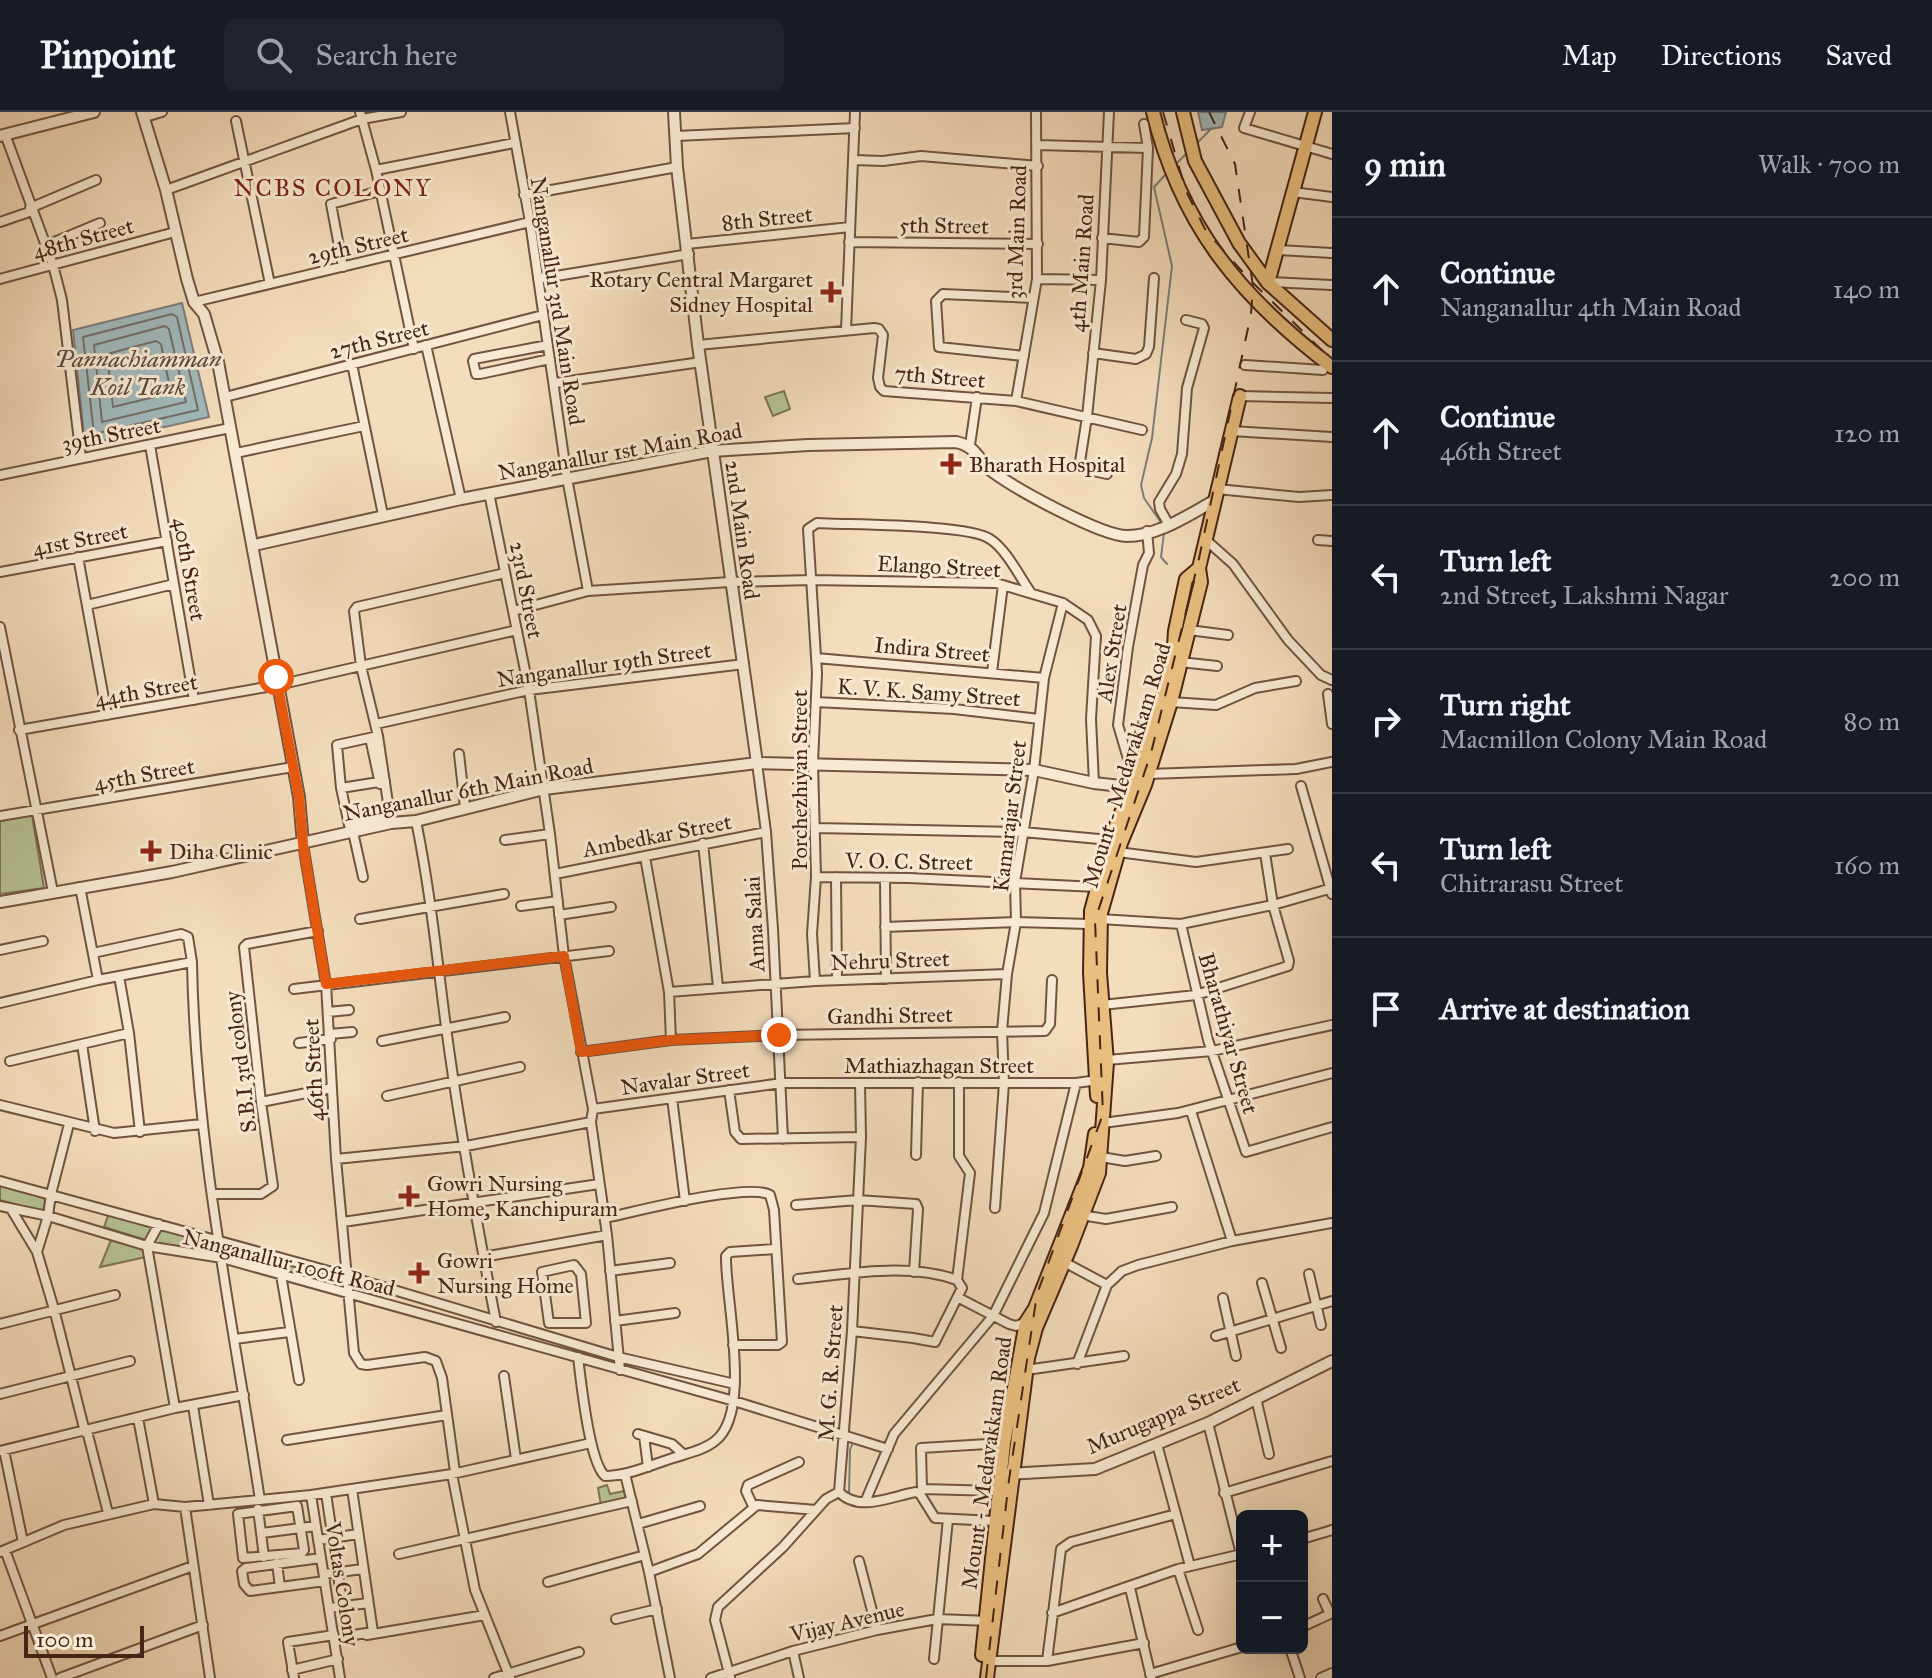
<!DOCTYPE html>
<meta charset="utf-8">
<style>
:root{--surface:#171b24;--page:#20242c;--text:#f1f3f6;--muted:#9ea1a6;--line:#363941}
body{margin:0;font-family:"IM FELL Great Primer",serif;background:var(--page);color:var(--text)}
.controls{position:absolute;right:24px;bottom:24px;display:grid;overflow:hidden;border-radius:12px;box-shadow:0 8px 32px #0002}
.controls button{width:72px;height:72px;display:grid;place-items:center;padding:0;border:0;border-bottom:2px solid var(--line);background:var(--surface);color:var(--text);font:40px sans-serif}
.scale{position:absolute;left:24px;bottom:20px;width:120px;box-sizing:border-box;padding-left:8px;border:4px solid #472516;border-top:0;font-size:22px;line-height:28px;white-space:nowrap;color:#472516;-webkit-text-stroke:6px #f8e9d3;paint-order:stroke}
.stop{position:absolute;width:24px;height:24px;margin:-18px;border:6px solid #ea580c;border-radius:50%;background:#fff}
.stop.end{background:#ea580c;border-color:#fff;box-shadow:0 2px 8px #0008}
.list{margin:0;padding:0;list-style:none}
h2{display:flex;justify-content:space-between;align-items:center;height:104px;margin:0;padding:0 32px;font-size:34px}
h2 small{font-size:26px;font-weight:400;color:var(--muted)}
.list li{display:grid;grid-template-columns:52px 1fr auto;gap:24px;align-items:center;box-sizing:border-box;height:144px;padding:0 32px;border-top:2px solid var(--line)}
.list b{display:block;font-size:30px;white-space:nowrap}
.list p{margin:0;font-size:26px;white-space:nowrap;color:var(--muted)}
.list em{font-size:26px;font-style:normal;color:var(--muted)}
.icon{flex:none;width:44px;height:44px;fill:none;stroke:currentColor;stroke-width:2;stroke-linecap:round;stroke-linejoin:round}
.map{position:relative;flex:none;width:1332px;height:1566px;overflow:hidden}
header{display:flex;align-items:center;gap:48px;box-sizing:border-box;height:112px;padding:0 40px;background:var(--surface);border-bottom:2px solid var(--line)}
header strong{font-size:38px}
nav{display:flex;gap:44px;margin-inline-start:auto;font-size:28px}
.search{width:560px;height:72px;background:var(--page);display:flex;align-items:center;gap:20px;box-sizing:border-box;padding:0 28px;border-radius:12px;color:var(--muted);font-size:30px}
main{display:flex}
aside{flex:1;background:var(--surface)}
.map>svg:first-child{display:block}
.green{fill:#b6c294;stroke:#7e7455;stroke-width:2}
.water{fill:#a1b9bc;stroke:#7d7e7a;stroke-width:2}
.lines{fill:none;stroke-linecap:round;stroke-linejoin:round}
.shore{stroke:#746f69;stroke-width:2}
.stream{stroke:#7d7e7a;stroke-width:2}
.minor-casing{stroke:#725340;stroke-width:12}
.tertiary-casing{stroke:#725340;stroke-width:14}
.primary-casing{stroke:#472516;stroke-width:16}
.minor{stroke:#f8e9d3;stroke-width:8}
.tertiary{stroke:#f8e9d3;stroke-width:10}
.primary{stroke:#eabe7e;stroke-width:12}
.rail{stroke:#472516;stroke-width:2;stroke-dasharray:14 14;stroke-linecap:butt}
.route{stroke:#ea580c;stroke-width:10}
.poi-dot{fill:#8f2418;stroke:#f8e9d3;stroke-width:3}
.labels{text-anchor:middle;stroke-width:6;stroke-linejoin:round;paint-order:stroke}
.street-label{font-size:22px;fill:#472516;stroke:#f8e9d3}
.poi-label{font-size:22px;fill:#472516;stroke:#f8e9d3;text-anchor:start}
.neighbourhood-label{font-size:24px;letter-spacing:2px;fill:#7a1f14;stroke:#f8e9d3}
.water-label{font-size:24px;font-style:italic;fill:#5e4a40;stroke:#f8e9d3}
</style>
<header>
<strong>Pinpoint</strong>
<div class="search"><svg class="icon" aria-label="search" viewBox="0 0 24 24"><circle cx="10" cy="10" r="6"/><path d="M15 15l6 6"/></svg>Search here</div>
<nav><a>Map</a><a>Directions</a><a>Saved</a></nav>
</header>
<main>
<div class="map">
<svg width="1332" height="1566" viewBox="0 0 1332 1566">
<rect width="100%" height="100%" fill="#f4ddbc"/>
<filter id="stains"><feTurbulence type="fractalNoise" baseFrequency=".0025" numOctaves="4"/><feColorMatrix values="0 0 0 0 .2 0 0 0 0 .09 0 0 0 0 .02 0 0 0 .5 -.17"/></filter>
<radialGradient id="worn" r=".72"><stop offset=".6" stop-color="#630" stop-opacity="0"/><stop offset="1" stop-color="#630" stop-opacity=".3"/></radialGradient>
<path class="green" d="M784 279 790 297 773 304 765 285Z
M32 703 44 776 0 782V709Z
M0 1073 46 1085 43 1100 0 1088Z
M109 1101 154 1115 149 1129 104 1115Z
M161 1118 216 1130 218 1144 154 1131Z
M111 1128 143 1135 146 1145 100 1155Z
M221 1132 344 1166V1179L224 1145Z
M607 1373 610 1382 624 1379 626 1388 601 1393 598 1376Z"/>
<path class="water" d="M1198 0H1226L1222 15 1202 18Z
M182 191 209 305 85 333 73 218Z"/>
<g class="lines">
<path class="shore" d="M172 202 177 205 198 298 94 322 83 225Z
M165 214 169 217 186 290 102 310 94 233Z
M156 229 161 232 171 281 113 295 107 242Z"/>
<path class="stream" d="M1196 32 1211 17
M1176 52 1189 39
M1162 412 1144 386 1141 373 1152 326 1172 154 1154 75 1166 62
M1164 421 1161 445 1167 452
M849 1382 850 1338 852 1333"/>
<g class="minor-casing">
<path id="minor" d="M360 0 376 58 414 237
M510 0 530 110 567 366 588 479
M1250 0 1244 16 1332 42
M145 5 162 0
M236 9 270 172
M5 22 53 153 62 188 81 346
M676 24 855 16
M1037 33 1148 36
M854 48 883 49 921 44 1038 54
M376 58 514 31
M166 78 362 7 401 0
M1293 80 1332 85
M524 83 677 55
M30 96 96 68
M0 110 32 99
M1102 126 1139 130 1144 125 1148 36 1144 12
M849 130 1038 132
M687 132 850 115
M47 133 100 111
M1278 138 1332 141
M343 155 331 92 380 79
M0 167 175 120
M538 167 689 142
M1037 167 1101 168
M1270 170 1332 173
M194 190 530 110
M846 218 855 0
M426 233 461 387
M548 233 474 247 473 249 476 262H480L550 247
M698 233 874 216 879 217 883 223 878 266 880 275 884 279 1016 289 1142 318
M1093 241 1136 247 1146 242 1149 235 1154 166
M1024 244 939 235 936 189 943 182 1033 186
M352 252 383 403
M1245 253 1323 258
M555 271 701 250
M1240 284 1332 286
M225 285 543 203
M1016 289 1037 167 1036 0
M1232 319 1332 325
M150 333 194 588
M970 333 977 285
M236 341 364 314
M1107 362 1079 356 1087 305 1101 168 1109 0
M0 363 230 316
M1217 377 1299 385 1332 383
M489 381 529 578 550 722 564 844 593 997 591 1010 607 1123 620 1258
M1169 413 1160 397 1159 390 1176 362 1182 342 1187 276 1204 216 1202 212 1186 208
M1206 428 1233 452 1288 528 1321 563 1332 568
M1318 428 1332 429
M78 445 107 603
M0 460 167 429
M87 493 174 472
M513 499 588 479 730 470 811 468 996 471 1063 491 1088 508 1096 524 1091 607 1094 671
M0 515 53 780
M1189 518 1228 523
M816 546 1044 566
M1180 550 1217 554
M992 560 1003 473
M1328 582 1332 612
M816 590 954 597 1039 607
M1171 590 1216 593 1255 576 1296 569
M376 612 529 578 744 552
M19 618 278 573 517 518
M378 624 337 633 341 676 385 669
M370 626 380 672
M459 642 465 695
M757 651 766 720 773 817 783 1027
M1148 662 1296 657 1332 650
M1134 667 1118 613 1128 535 1143 453 1149 441 1147 419
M1301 674 1332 782
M341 676 349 713 385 707
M0 704 293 655
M416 709C430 777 437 846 446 915 459 1014 477 1112 496 1210
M391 711 378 624 361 554 354 499 357 495 505 461
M815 716 1023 720 1110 728
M353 720 363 765
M505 728 550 722
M703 731 718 875
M303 732 326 872 336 1047 354 1241 361 1252 367 1253 425 1245 436 1249 442 1266 455 1360
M1118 740 1196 750 1288 737
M645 745 669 880 671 928
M555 762 766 720
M816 765 909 766 1097 775
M836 765 837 868
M885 766 886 867
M521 794 558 789
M559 803 611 795
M360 807 504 782
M1100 807 1181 812 1273 793 1332 776
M1181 812 1208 928 1246 1040 1332 1015
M885 815 1016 810 1089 812
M0 838 43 829
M93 841 181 822 188 825 192 850C195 1031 233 1210 260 1388
M119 864 192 850
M98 868 119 864 129 921 140 1020
M815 869 812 822 816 765 813 651 817 561 808 417 817 411C849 413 969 412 990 427 1007 438 1019 464 1031 481
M294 877 609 839
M669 880 815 869 1007 862
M0 891 98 868 80 775
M1102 893 1196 883 1288 854 1289 849 1273 793 1265 741
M328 900 349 898
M330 922 352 920
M382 929 505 905
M299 931 331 927
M82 932 129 921
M581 940 671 928 779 923 1045 919 1050 912 1052 868
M1107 948 1212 939 1332 913
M10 949 82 932 95 1019
M860 971 861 1025 852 1219 839 1380C859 1401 892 1384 916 1380L920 1382 935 1406 994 1409
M729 978 735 1020 741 1027 861 1025
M387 984 520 955
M672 986 685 1089
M261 990 332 976
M0 993 114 1021 202 1012
M593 997 782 971H1076L1098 968
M1191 999 1232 1129
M1103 1011 1178 1001 1332 961
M69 1012 51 1082 48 1104 37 1140 54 1197 85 1320
M916 1043 918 970
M1101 1045 1125 1049 1156 1044
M336 1047 466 1034 591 1010
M0 1069 347 1164 618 1245 735 1272
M212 1082H261L273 1074 261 990 244 835 247 832 318 819
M796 1093 858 1088 916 1092 918 1097 914 1160
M0 1094 48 1104 147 1134 222 1146 734 1289 888 1337
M995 1096 1004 971 1002 919 1007 862 1016 810 1015 770 1034 658 1044 566 1063 491
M11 1097 37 1140
M1081 1103 1106 1107 1172 1095
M605 1106C634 1100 748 1070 770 1083L774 1098 782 1230 778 1233H733
M343 1110 599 1072
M159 1112 147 1134 175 1296
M483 1145 607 1123
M1064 1150 1107 1173 1122 1159 1138 1153 1232 1129 1332 1111
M574 1153 581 1162 586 1211H549L542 1160Z
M610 1159 670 1151
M1309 1162 1321 1213
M281 1163 299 1268
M798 1167C849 1162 908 1150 957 1168
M1262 1171 1281 1236
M959 1186 1009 1212 1016 1214 1027 1210
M1223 1186 1236 1244
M615 1209 675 1201
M0 1212 115 1183
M852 1219 913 1226 935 1230 962 1176 957 1168 970 1061 959 1044V970
M1216 1224 1332 1189
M235 1227 289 1220
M578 1245C581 1269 589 1350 605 1364 627 1364 648 1354 670 1347 684 1342 703 1339 715 1329 753 1300 725 1187 726 1144L730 1140 775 1137
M1077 1252 1107 1173
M1026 1258 1124 1244
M504 1264 516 1347
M0 1282 130 1249
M1256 1286 1269 1342
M193 1294 209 1393
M138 1306 154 1392
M1208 1311 1241 1442
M87 1319 108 1401
M638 1322 672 1332 683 1342
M644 1324 648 1355
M287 1328 447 1303
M1157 1332 1190 1454
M4 1338 23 1430
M0 1339 175 1296 244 1283
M452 1362 475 1478 510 1566
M625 1362 649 1460 670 1566
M998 1379 922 1377 921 1336 1004 1331
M326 1381 347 1524 373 1520 352 1377
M1224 1381 1332 1349
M311 1383 340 1566
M865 1390 894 1322 993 1204 1044 1101 1076 971
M297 1394 304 1438 302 1441 243 1446 238 1402Z
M753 1394 746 1379 748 1373 799 1350
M185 1395 210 1566
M258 1397 264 1445
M638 1412 700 1394
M262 1421 316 1414
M1302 1427 1332 1418
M318 1428 358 1422
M5 1438 52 1566
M0 1440 64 1413 154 1392 185 1395 311 1383 452 1362 591 1331
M399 1442 632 1389
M321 1446 246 1456 242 1459 244 1472 250 1479 325 1469
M859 1449 877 1518
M277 1451 280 1475
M1178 1457 1198 1518
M649 1460 698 1442 757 1393 816 1398
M324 1462 363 1457
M548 1470 645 1443
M1130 1476 1151 1565
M1323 1487 1330 1502
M330 1496 368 1491
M1052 1501 1178 1457 1242 1442
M616 1507 657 1497
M1302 1515 1332 1501
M367 1523 485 1503
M0 1524 193 1454
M1290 1536 1300 1566
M793 1539 799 1566
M934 1547 948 1407
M988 1549H1047L1144 1531
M1047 1549 1061 1437 1071 1430 1176 1402
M292 1558 338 1547
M1150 1562 1242 1535
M730 1565 715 1508 718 1495 783 1435 826 1387 839 1380
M60 1566 203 1513
M294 1566 288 1530 334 1523
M494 1566 579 1540
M711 1566 793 1539 877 1518 937 1507 989 1509
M1321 1566 1332 1561"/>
</g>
<g class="tertiary-casing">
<path id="tertiary" d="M142 0 166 78 187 167 194 190 204 202 218 250 299 685 303 732
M674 0 677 55 698 233 757 651
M0 24 94 0
M254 433 461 387 712 339 808 333 956 330C978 335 977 348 993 360 1016 377 1101 424 1127 424 1158 424 1188 403 1214 389
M0 790 172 760 391 711 416 709 544 677 757 651 1034 658 1094 671 1139 676
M1007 1362 1095 1357 1208 1311 1332 1249"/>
</g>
<g class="primary-casing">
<path id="primary" d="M1153 0C1181 114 1240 185 1332 255
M1183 0 1195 49 1239 131 1268 171 1332 228
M1268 171 1315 0
M1097 984 1090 861 1091 799 1110 728 1143 647 1173 549 1175 519 1186 467 1199 456
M982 1543 1004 1331 1026 1210 1035 1196 1090 1056 1095 1022
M987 1566 1028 1246 1036 1216 1071 1134 1099 1061 1107 950 1100 861 1101 801 1121 731 1145 673 1171 590 1201 470 1199 456 1240 284"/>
</g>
<use href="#minor" class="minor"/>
<use href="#tertiary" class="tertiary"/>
<use href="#primary" class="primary"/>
<path class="rail" d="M1163 0 1186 79 1206 119 1248 166 1332 248
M986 1566 1009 1368 1037 1182 1103 1002 1095 808 1151 641 1198 451 1251 202 1253 174 1235 52 1209 0"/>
</g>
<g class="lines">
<path class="route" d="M276 565 299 685 303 732 326 872 564 844 581 940 671 928 779 923"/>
</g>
<g class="poi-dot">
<path d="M827 168h8v8h8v8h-8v8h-8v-8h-8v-8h8z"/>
<path d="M947 340h8v8h8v8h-8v8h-8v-8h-8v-8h8z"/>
<path d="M147 727h8v8h8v8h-8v8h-8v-8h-8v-8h8z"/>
<path d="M405 1072h8v8h8v8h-8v8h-8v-8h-8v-8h8z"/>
<path d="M415 1149h8v8h8v8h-8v8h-8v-8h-8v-8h8z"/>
</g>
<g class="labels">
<g class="street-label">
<text transform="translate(767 106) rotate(-6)" y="8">8th Street</text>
<text transform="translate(944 113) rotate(1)" y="8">5th Street</text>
<text transform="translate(1016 120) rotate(-88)" y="8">3rd Main Road</text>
<text transform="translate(83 126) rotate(-15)" y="8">48th Street</text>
<text transform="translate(358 133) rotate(-13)" y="8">29th Street</text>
<text transform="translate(1081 151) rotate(-86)" y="8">4th Main Road</text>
<text transform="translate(558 189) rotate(81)" y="8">Nanganallur 3rd Main Road</text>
<text transform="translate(379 227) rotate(-14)" y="8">27th Street</text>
<text transform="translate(940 264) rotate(5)" y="8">7th Street</text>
<text transform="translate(111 322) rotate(-11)" y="8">39th Street</text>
<text transform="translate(620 339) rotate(-10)" y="8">Nanganallur 1st Main Road</text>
<text transform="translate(743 418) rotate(82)" y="8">2nd Main Road</text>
<text transform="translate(80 427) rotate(-11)" y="8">41st Street</text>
<text transform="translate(939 454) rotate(3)" y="8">Elango Street</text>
<text transform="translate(190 457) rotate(80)" y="8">40th Street</text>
<text transform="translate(527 478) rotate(79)" y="8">23rd Street</text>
<text transform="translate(932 537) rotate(5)" y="8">Indira Street</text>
<text transform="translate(1111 541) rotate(-81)" y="8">Alex Street</text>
<text transform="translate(604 552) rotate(-8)" y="8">Nanganallur 19th Street</text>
<text transform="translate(146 578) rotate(-10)" y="8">44th Street</text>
<text transform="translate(929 580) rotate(4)" y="8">K. V. K. Samy Street</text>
<text transform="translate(1126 653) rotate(-73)" y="8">Mount - Medavakkam Road</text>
<text transform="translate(144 662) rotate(-10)" y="8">45th Street</text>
<text transform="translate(799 668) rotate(-90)" y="8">Porchezhiyan Street</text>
<text transform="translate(468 677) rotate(-11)" y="8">Nanganallur 6th Main Road</text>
<text transform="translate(1009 704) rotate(-83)" y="8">Kamarajar Street</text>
<text transform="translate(657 723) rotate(-11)" y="8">Ambedkar Street</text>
<text transform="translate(909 749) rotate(1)" y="8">V. O. C. Street</text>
<text transform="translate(754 812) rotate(-93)" y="8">Anna Salai</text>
<text transform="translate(890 848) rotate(-2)" y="8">Nehru Street</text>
<text transform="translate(890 903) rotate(-1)" y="8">Gandhi Street</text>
<text transform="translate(1229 921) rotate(74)" y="8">Bharathiyar Street</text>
<text transform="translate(240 950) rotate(-97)" y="8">S.B.I 3rd colony</text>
<text x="939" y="961">Mathiazhagan Street</text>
<text transform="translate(313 958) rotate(-93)" y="8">46th Street</text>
<text transform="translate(685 966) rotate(-8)" y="8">Navalar Street</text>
<text transform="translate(289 1150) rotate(14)" y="8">Nanganallur 100ft Road</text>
<text transform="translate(830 1261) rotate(-86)" y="8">M. G. R. Street</text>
<text transform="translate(1163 1303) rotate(-23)" y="8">Murugappa Street</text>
<text transform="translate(986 1351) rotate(-82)" y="8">Mount - Medavakkam Road</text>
<text transform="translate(343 1472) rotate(81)" y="8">Voltas Colony</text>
<text transform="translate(847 1509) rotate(-13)" y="8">Vijay Avenue</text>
</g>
<g class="poi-label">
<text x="813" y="175" text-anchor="end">Rotary Central Margaret<tspan x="813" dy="25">Sidney Hospital</tspan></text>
<text x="969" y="360">Bharath Hospital</text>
<text x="169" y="747">Diha Clinic</text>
<text x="427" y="1079">Gowri Nursing<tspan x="427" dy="25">Home, Kanchipuram</tspan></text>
<text x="437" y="1156">Gowri<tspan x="437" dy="25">Nursing Home</tspan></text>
</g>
<g class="neighbourhood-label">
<text x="333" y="84">NCBS COLONY</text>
</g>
<g class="water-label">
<text x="138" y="255">Pannachiamman<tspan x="138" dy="28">Koil Tank</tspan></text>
</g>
</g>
<rect width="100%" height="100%" filter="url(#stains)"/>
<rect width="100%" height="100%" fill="url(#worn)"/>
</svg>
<div class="controls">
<button>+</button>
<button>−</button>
</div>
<div class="scale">100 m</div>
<div class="stop" style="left:276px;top:565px"></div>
<div class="stop end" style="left:779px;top:923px"></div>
</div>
<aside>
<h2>9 min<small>Walk · 700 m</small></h2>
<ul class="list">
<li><svg class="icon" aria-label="ahead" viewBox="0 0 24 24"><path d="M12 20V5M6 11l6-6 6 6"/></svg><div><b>Continue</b><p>Nanganallur 4th Main Road</p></div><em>140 m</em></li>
<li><svg class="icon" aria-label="ahead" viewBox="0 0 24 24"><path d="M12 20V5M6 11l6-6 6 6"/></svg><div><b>Continue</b><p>46th Street</p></div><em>120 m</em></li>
<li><svg class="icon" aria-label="left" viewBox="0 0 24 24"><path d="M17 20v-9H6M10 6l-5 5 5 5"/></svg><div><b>Turn left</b><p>2nd Street, Lakshmi Nagar</p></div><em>200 m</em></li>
<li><svg class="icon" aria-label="right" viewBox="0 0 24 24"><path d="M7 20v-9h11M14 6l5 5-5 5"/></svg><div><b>Turn right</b><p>Macmillon Colony Main Road</p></div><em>80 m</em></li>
<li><svg class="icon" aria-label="left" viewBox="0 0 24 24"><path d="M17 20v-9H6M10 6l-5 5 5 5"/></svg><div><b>Turn left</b><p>Chitrarasu Street</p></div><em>160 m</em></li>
<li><svg class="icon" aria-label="arrive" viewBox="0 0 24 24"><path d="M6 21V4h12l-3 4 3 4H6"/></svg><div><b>Arrive at destination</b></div></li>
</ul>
</aside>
</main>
